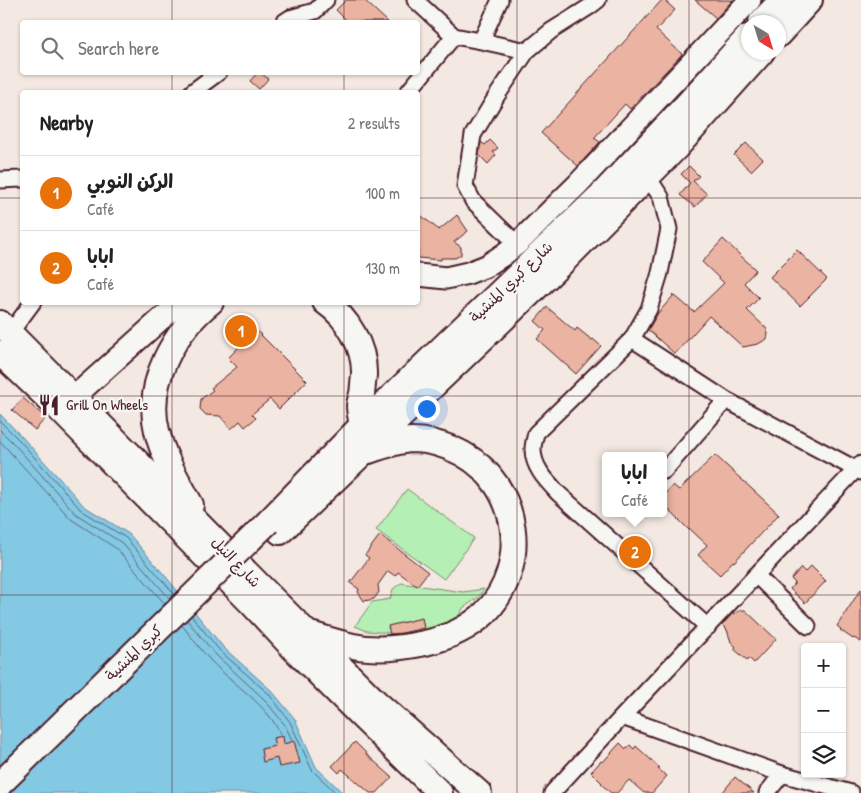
<!DOCTYPE html>
<meta charset="utf-8">
<style>
:root{--surface:#fff;--page:#f6f6f6;--text:#222;--muted:#767676;--line:#e0e0e0;--accent:#7c3aed}
body{margin:0;font-family:"Patrick Hand","Playpen Sans Arabic",sans-serif;background:var(--page);color:var(--text)}
.controls{position:absolute;right:15px;bottom:15px;display:grid;overflow:hidden;border-radius:5px;box-shadow:0 1px 4px #0004}
.controls button{width:45px;height:45px;display:grid;place-items:center;padding:0;border:0;border-bottom:1px solid var(--line);background:var(--surface);color:var(--text);font:25px sans-serif}
.compass{position:absolute;left:741px;top:15px;width:45px;height:45px;border-radius:50%;background:var(--surface);box-shadow:0 1px 4px #0004;rotate:142deg}
.you{position:absolute;left:426px;top:408px;width:18px;height:18px;margin:-12px;border:4px solid #fff;border-radius:50%;background:#1a73e8;box-shadow:0 0 0 8px #1a73e833}
.badge{display:grid;place-items:center;width:32px;height:32px;border-radius:50%;background:var(--accent);color:#fff;font-size:16px;font-weight:700}
.pin{position:absolute;translate:-50% -50%;border:2px solid #fff;box-shadow:0 1px 5px #0006}
.popup{position:absolute;left:602px;top:452px;width:65px;height:65px;box-sizing:border-box;display:grid;place-content:center;border-radius:5px;background:var(--surface);filter:drop-shadow(0 1px 4px #0005);font-size:16px;white-space:nowrap;color:var(--muted)}
.popup b{font-size:19px;color:var(--text)}
.popup::after{content:'';position:absolute;left:50%;top:100%;margin-left:-10px;border:10px solid transparent;border-top-color:var(--surface)}
.list{margin:0;padding:0;list-style:none}
h2{display:flex;justify-content:space-between;align-items:center;height:65px;margin:0;padding:0 20px;font-size:21px}
h2 small{font-size:16px;font-weight:400;color:var(--muted)}
.list li{display:grid;grid-template-columns:32px 1fr auto;gap:15px;align-items:center;box-sizing:border-box;height:75px;padding:0 20px;border-top:1px solid var(--line)}
.list b{display:block;font-size:19px;white-space:nowrap}
.list p{margin:0;font-size:16px;white-space:nowrap;color:var(--muted)}
.list em{font-size:16px;font-style:normal;color:var(--muted)}
.icon{flex:none;width:28px;height:28px;fill:none;stroke:currentColor;stroke-width:2;stroke-linecap:round;stroke-linejoin:round}
.map{position:relative;flex:none;width:861px;height:793px;overflow:hidden}
.search{position:absolute;background:var(--surface);box-shadow:0 1px 4px #0004;left:20px;top:20px;width:400px;height:55px;display:flex;align-items:center;gap:12px;box-sizing:border-box;padding:0 18px;border-radius:5px;color:var(--muted);font-size:19px}
.panel{position:absolute;background:var(--surface);box-shadow:0 1px 4px #0004;left:20px;top:90px;width:400px;height:215px;border-radius:5px}
.map>svg:first-child{display:block}
.green{fill:#b4efb3;stroke:#7f876f}
.water{fill:#83c9e4;stroke:#6c859a}
.lines{fill:none;stroke-linecap:round;stroke-linejoin:round}
.shore{stroke:#616375;stroke-width:1}
.building{fill:#ebb3a1;stroke:#4a1f2b}
.street-casing{stroke:#4a1f2b;stroke-width:19}
.secondary-casing{stroke:#4a1f2b;stroke-width:25}
.primary-casing{stroke:#4a1f2b;stroke-width:28}
.street{stroke:#f6f6f2;stroke-width:15}
.secondary{stroke:#f6f6f2;stroke-width:21}
.primary{stroke:#f6f6f2;stroke-width:24}
.primary-bridge-casing{stroke:#4a1f2b;stroke-width:28;stroke-linecap:butt}
.primary-bridge{stroke:#f6f6f2;stroke-width:24}
.grid{fill:none;stroke:#4a1f2b;stroke-width:1;stroke-opacity:0.55}
.labels{text-anchor:middle;stroke-width:4.5;stroke-linejoin:round;paint-order:stroke}
.street-label{font-size:15px;fill:#4a1f2b;stroke:#f6f6f2}
.poi-label{font-size:15px;fill:#4a1f2b;stroke:#f6f6f2;text-anchor:start}
</style>
<div class="map">
<svg width="861" height="793" viewBox="0 0 861 793">
<rect width="100%" height="100%" fill="#f4e9e2"/>
<filter id="ink" filterUnits="userSpaceOnUse"><feTurbulence type="fractalNoise" baseFrequency=".02" numOctaves="2"/><feDisplacementMap in="SourceGraphic" scale="10" xChannelSelector="R" yChannelSelector="G"/><feConvolveMatrix kernelMatrix="1 2 1 2 8 2 1 2 1" color-interpolation-filters="sRGB"/></filter>
<g filter="url(#ink)">
<path class="green" d="M407 489 474 538 444 579 376 530Z
M401 583 463 592 484 589 479 597 463 608 455 624 412 635 367 631 355 626 372 602 390 599 393 589Z"/>
<path class="water" d="M0 414 23 438 84 506 129 534 167 578 224 648 272 691 295 719 316 767 343 793H0Z"/>
<g class="lines">
<path class="shore" d="M0 421 20 441 81 510 126 538 175 595
M0 430 15 445 76 514 122 543 170 599
M0 441 71 519 117 549 165 604
M191 615 220 651 269 694 290 722 312 770 336 793
M187 620 216 655 264 699 285 725 292 740
M182 625C191 637 201 650 211 661 234 685 268 705 281 735"/>
</g>
<path class="building" d="M346 0H364L388 22H348L336 10Z
M662 0H664L675 10 656 30 682 54 630 109 625 104 594 138 600 142 578 166 541 133Z
M695 0H733L716 18Z
M258 72H260L268 79 259 89 250 81Z
M490 140 498 148 493 152 496 155 488 164 479 155 481 142 485 145Z
M746 143 763 159 751 171 734 155Z
M689 166 699 176 693 181 707 194 695 207 680 195 690 183 681 174Z
M418 213 439 230 457 215 468 231 454 242 461 247V255L455 258H441V260L418 258Z
M723 239 756 270 744 283 759 298 747 310 767 329 768 334 767 339 758 344 743 347 709 316 675 354 648 330 658 313 674 295 694 312 724 283 702 262Z
M797 250 827 279 800 306 770 277Z
M547 307 575 331 577 328 592 340 593 339 601 346 576 374 537 339 545 330 535 321Z
M256 330 307 381 279 409 270 399 252 414 256 418 245 427 240 421 231 429 220 416 206 415 200 409 201 399 213 390 211 388 237 367 228 358Z
M23 398 46 418 35 430 12 410Z
M715 455 779 514 734 562 733 561 720 575 698 555 707 545 690 529 689 530 664 505V495L673 485 679 490Z
M380 535 428 572 417 586 398 572 395 576 388 571 378 585 379 592 374 599 364 601 358 592 359 589 350 583 369 558 365 555Z
M811 566 826 581 805 603 790 589 795 583 791 579 801 568 805 572Z
M861 589V642L854 638 853 639 840 630 841 629 837 626Z
M741 610H745L776 639 754 663 749 658 747 660 734 649 736 647 731 642 727 630 722 625 733 613 734 614Z
M422 618 424 628 402 633 390 634 388 626Z
M283 736 284 744 294 741 300 763 279 767 277 758 263 762 261 749 275 746 273 738Z
M355 742 366 753V754L392 777 377 793H370L342 769 339 773 332 766Z
M620 743 626 749 630 745 634 749 636 746 660 768 658 769 667 776 652 793H644L629 780 617 793H611L601 784 602 783 591 772 601 761 603 762Z
M735 777 754 793H722Z"/>
<g class="lines">
<g class="street-casing">
<path id="street" d="M415 0 454 36 481 41 527 51
M284 22 290 18 315 11 326 0
M481 41 500 0
M192 92 219 72
M408 92 454 36
M647 176 661 197 669 229 660 273 649 309 632 339 726 400 861 472
M0 180 22 179
M517 244 473 201 465 186 473 135 496 97 527 51 551 31 589 7 598 0
M10 333 33 302
M632 339 536 433C535 438 533 444 533 449 533 468 547 481 559 494L708 627
M664 471 726 400
M756 575 808 626
M622 717 782 774 851 793
M552 793 622 717 861 464
M767 793 782 774"/>
</g>
<g class="secondary-casing">
<path id="secondary" d="M418 275 446 278 468 273 486 266 503 255 517 244 577 185 750 0
M73 398 161 319 182 302"/>
</g>
<g class="primary-casing">
<path id="primary" d="M761 22 782 0
M778 35 810 0
M325 302C348 318 365 347 364 375 363 381 363 388 362 394 361 398 359 402 359 406 359 412 361 419 362 425
M0 323 267 593 376 702 479 793
M0 353 54 404 252 604 292 647 361 716 440 793
M191 505C178 481 163 457 157 431 145 382 174 332 211 302
M268 522 362 425 603 193 689 102 748 37
M280 532 564 261 677 147 762 52
M310 634C324 638 339 643 353 646 377 651 402 648 425 643 447 638 468 629 485 613 531 566 520 486 463 454 448 446 430 440 412 440 397 441 383 446 369 451"/>
</g>
<use href="#street" class="street"/>
<use href="#secondary" class="secondary"/>
<use href="#primary" class="primary"/>
<g class="primary-bridge-casing">
<path id="primary-bridge" d="M0 784 268 522"/>
</g>
<use href="#primary-bridge" class="primary-bridge"/>
</g>
</g>
<path class="grid" d="M172 0V22M344 0V22M517 0V793M689 0V793M172 72V92M344 72V92M0 198H22M418 198H861M172 302V793M344 302V793M0 396H861M0 595H861"/>
<defs>
<g id="restaurant-bare" transform="scale(1.725)"><path d="M-5-6h1v4h1v-4h1v4h1v-4h1v5L-1.5 .5V6h-2V.5L-5-1ZM5-6V6H3V1.5H1.5Q1.5-4 5-6Z" fill="#4a1f2b" stroke="#f6f6f2" stroke-width="2.5" paint-order="stroke"/></g>
</defs>
<g fill-rule="evenodd">
<use href="#restaurant-bare" x="49" y="405"/>
</g>
<g class="labels">
<g class="street-label">
<text transform="translate(511 282) rotate(-44)" y="5">شارع كبري المنشية</text>
<text transform="translate(236 562) rotate(46)" y="5">شارع النيل</text>
<text transform="translate(134 653) rotate(-44)" y="5">كبري المنشية</text>
</g>
<g class="poi-label">
<text x="66" y="410">Grill On Wheels</text>
</g>
</g>
</svg>
<div class="controls">
<button>+</button>
<button>−</button>
<button><svg class="icon" aria-label="layers" viewBox="0 0 24 24"><path d="M12 4l9 5-9 5-9-5zM3 14l9 5 9-5"/></svg></button>
</div>
<svg class="compass" viewBox="-18 -18 36 36"><path d="M0-13l5 13h-10z" fill="#e53935"/><path d="M0 13l5-13h-10z" fill="#767676"/></svg>
<div class="you"></div>
<div class="pin badge" style="left:241px;top:331px;background:#e8710a">1</div>
<div class="pin badge" style="left:635px;top:552px;background:#e8710a">2</div>
<div class="popup"><b>ابابا</b>Café</div>
<div class="search"><svg class="icon" aria-label="search" viewBox="0 0 24 24"><circle cx="10" cy="10" r="6"/><path d="M15 15l6 6"/></svg>Search here</div>
<section class="panel">
<h2>Nearby<small>2 results</small></h2>
<ul class="list">
<li><span class="badge" style="background:#e8710a">1</span><div><b>الركن النوبي</b><p>Café</p></div><em>100 m</em></li>
<li><span class="badge" style="background:#e8710a">2</span><div><b>ابابا</b><p>Café</p></div><em>130 m</em></li>
</ul>
</section>
</div>
